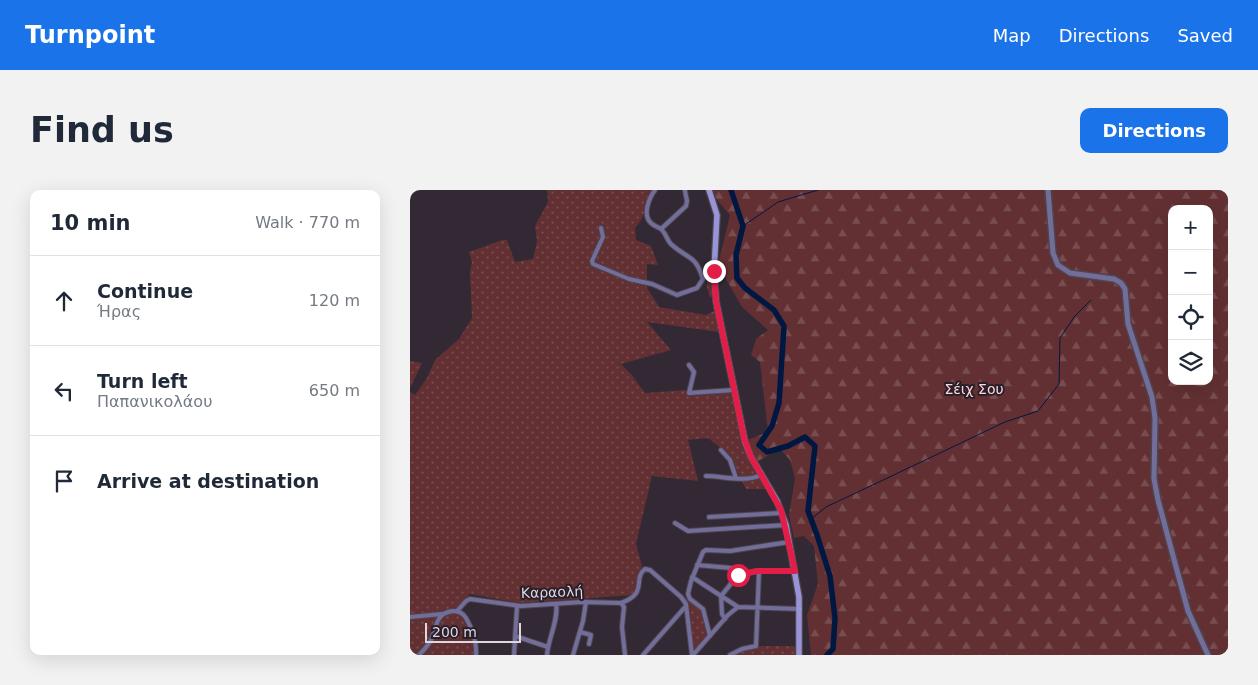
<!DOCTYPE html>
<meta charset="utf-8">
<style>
:root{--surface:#fff;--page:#f2f2f3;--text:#1f2937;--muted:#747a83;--line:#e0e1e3;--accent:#1a73e8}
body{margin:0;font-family:"DejaVu Sans",sans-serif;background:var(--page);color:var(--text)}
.controls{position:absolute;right:15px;top:15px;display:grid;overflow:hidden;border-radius:10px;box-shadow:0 5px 20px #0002}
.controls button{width:45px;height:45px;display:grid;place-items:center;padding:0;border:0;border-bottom:1px solid var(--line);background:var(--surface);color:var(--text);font:25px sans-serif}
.scale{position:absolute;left:15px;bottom:12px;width:96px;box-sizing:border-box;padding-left:5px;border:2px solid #ddd7df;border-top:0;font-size:14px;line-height:18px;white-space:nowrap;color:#ddd7df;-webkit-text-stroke:4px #281f2b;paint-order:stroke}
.stop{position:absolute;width:15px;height:15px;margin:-11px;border:4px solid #e11d48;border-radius:50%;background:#fff}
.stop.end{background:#e11d48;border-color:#fff;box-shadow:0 1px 5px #0008}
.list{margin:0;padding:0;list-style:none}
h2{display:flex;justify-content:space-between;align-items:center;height:65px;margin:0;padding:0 20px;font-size:21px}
h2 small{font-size:16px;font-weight:400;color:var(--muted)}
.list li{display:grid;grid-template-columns:32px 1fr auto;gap:15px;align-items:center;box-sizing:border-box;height:90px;padding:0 20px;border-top:1px solid var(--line)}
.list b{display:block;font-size:19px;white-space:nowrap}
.list p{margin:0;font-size:16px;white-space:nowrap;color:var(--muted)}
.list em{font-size:16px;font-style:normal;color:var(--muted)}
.icon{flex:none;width:28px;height:28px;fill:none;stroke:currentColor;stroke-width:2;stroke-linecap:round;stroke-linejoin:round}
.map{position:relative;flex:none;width:818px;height:465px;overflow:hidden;border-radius:10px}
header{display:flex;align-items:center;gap:30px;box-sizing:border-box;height:70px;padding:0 25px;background:var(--accent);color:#fff}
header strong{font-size:24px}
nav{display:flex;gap:28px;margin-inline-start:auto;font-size:18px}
.intro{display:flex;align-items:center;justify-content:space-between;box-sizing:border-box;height:120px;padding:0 30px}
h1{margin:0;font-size:35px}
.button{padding:12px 22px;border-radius:10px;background:var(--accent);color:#fff;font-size:18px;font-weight:700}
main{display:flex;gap:30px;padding:0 30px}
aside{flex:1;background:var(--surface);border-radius:10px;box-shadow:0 5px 20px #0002}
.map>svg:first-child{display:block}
.grass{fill:url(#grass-dots)}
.forest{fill:url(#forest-firs);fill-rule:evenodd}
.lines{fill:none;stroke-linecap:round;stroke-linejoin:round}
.stream{stroke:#001841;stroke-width:1}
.river{stroke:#001841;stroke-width:5.5}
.minor-casing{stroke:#4d4550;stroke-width:6}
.tertiary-casing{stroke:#4d4550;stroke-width:8}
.secondary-casing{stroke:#4d4550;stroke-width:8}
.minor{stroke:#726e99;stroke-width:4}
.tertiary{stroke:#726e99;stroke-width:5}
.secondary{stroke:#9993d7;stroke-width:5.5}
.route{stroke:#e11d48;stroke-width:6}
.labels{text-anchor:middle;stroke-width:4;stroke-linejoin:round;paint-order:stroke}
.park-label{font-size:14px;fill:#ffd6d6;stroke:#281f2b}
.street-label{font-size:14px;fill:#ddd7df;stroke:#281f2b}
</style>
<header>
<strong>Turnpoint</strong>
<nav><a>Map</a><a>Directions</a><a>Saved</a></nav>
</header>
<div class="intro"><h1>Find us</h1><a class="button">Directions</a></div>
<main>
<aside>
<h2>10 min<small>Walk · 770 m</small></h2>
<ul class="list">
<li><svg class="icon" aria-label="ahead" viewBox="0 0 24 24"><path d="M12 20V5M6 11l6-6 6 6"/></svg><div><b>Continue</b><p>Ήρας</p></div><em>120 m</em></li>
<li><svg class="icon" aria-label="left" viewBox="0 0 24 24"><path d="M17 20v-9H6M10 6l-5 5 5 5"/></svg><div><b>Turn left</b><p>Παπανικολάου</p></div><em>650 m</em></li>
<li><svg class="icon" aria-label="arrive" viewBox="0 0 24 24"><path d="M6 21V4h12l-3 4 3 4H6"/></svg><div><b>Arrive at destination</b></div></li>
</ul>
</aside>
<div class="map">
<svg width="818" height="465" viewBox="0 0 818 465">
<defs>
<pattern id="grass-dots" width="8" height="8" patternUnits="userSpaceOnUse" patternTransform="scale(1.25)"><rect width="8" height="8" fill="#623032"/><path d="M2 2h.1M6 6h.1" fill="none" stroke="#784d4f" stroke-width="1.8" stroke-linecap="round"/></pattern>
<pattern id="forest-firs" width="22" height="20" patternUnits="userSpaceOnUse" patternTransform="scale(1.25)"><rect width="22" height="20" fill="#623032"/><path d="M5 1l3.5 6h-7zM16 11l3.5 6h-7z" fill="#784d4f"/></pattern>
</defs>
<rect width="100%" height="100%" fill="#322935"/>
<path class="grass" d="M137 0H243C237 12 235 28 225 38L226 50 241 56 248 75 237 74V98L249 117 296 125 304 121 303 107H300C297 98 294 91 302 85L308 126 306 127 309 142 237 132 261 160 211 174 221 184 235 203 276 200 282 206 323 202 334 256 356 299H336L318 264 298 248 278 250 288 291 242 286 226 354 232 376 223 405 110 413 60 404 48 416C50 422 52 425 55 430 60 440 65 454 65 465H0V171L12 173 0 198V202L5 205 17 188 25 170 49 149 62 128 60 83 62 72 59 62 92 50H97L105 72 123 69 127 51 125 36 138 12Z
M277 407 291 419 297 446 286 458H283L280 421 275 409Z
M346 456H388V465H323Z"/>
<path class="forest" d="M302 0H818V465H401L397 425 408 394 404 356 394 346 384 348 379 325 385 288 380 270 370 259 348 271 342 262 338 250 358 242 350 172 341 165 346 149 358 140 332 117 308 75 320 25 307 10ZM762 19H799V191H762Z"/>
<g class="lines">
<path class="stream" d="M333 36 368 12 408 0
M401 329 416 317 488 283 595 232 628 221 649 194 650 148 665 126 681 110"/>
<path class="river" d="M321 0 333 36 326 65 327 88 335 98 364 120 374 136 369 213 362 236 349 255 357 262 378 256 395 247 405 256 398 321 407 345 420 386 425 428 423 459 417 465"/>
<g class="minor-casing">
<path id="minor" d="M245 0C239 8 232 25 241 33 244 36 248 37 251 39 256 43 257 51 262 55 279 70 285 64 293 89L299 82 304 81
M191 38 193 47 182 71 183 74 219 89 242 94 267 105 287 98 293 89
M251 39 276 16 277 11 275 1
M279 175 284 182 279 203 324 200
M311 260 320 270 326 288
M296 286C314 286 334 293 351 285
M299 327 372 323
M265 333 278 341 376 335
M287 375 321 378 325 380 328 384
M282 387 328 417
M211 413C239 403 222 389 235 379L240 380 271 407 276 414 282 465
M328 417 390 419
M47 421 56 411 60 409 111 416 172 412 211 413 214 417 212 437 215 465
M0 427 32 424
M315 429 312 424 311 406 328 385 349 381H385
M170 442 181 445 179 454
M105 446 138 457
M300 446 293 419 280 409 278 404 281 391 293 362 296 360 320 361 379 352
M9 465C14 460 18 456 21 450 27 437 25 423 43 421 49 421 53 423 56 428 62 438 67 453 66 465
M104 465 107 416
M137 465C138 449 149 429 146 414
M163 465 173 431 176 412
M233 465 276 416
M283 465 318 425 328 417
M320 465 332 459 346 456 349 381"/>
</g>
<g class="tertiary-casing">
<path id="tertiary" d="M638 0 643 63 648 75 660 83 704 89 711 93 715 99 718 134 742 207 745 228 744 289 748 310 778 421 798 465"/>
</g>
<g class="secondary-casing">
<path id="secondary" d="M299 0 307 25 304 81 306 111 335 252 341 267 367 311 376 335 389 407V465"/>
</g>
<use href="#minor" class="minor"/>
<use href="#tertiary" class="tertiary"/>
<use href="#secondary" class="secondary"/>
</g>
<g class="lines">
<path class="route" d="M304 81 306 111 334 248 341 267 371 320 385 381H347L328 385"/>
</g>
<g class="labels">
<g class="park-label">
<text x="564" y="204">Σέιχ Σου</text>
</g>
<g class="street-label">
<text transform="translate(142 402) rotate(-2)" y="5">Καραολή</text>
</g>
</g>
</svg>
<div class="controls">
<button>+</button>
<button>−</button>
<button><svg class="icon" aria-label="locate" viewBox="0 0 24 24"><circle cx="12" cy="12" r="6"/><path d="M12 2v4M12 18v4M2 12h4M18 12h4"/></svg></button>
<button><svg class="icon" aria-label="layers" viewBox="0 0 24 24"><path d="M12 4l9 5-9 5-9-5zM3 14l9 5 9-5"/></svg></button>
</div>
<div class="scale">200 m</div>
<div class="stop" style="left:328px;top:385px"></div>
<div class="stop end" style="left:304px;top:81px"></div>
</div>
</main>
